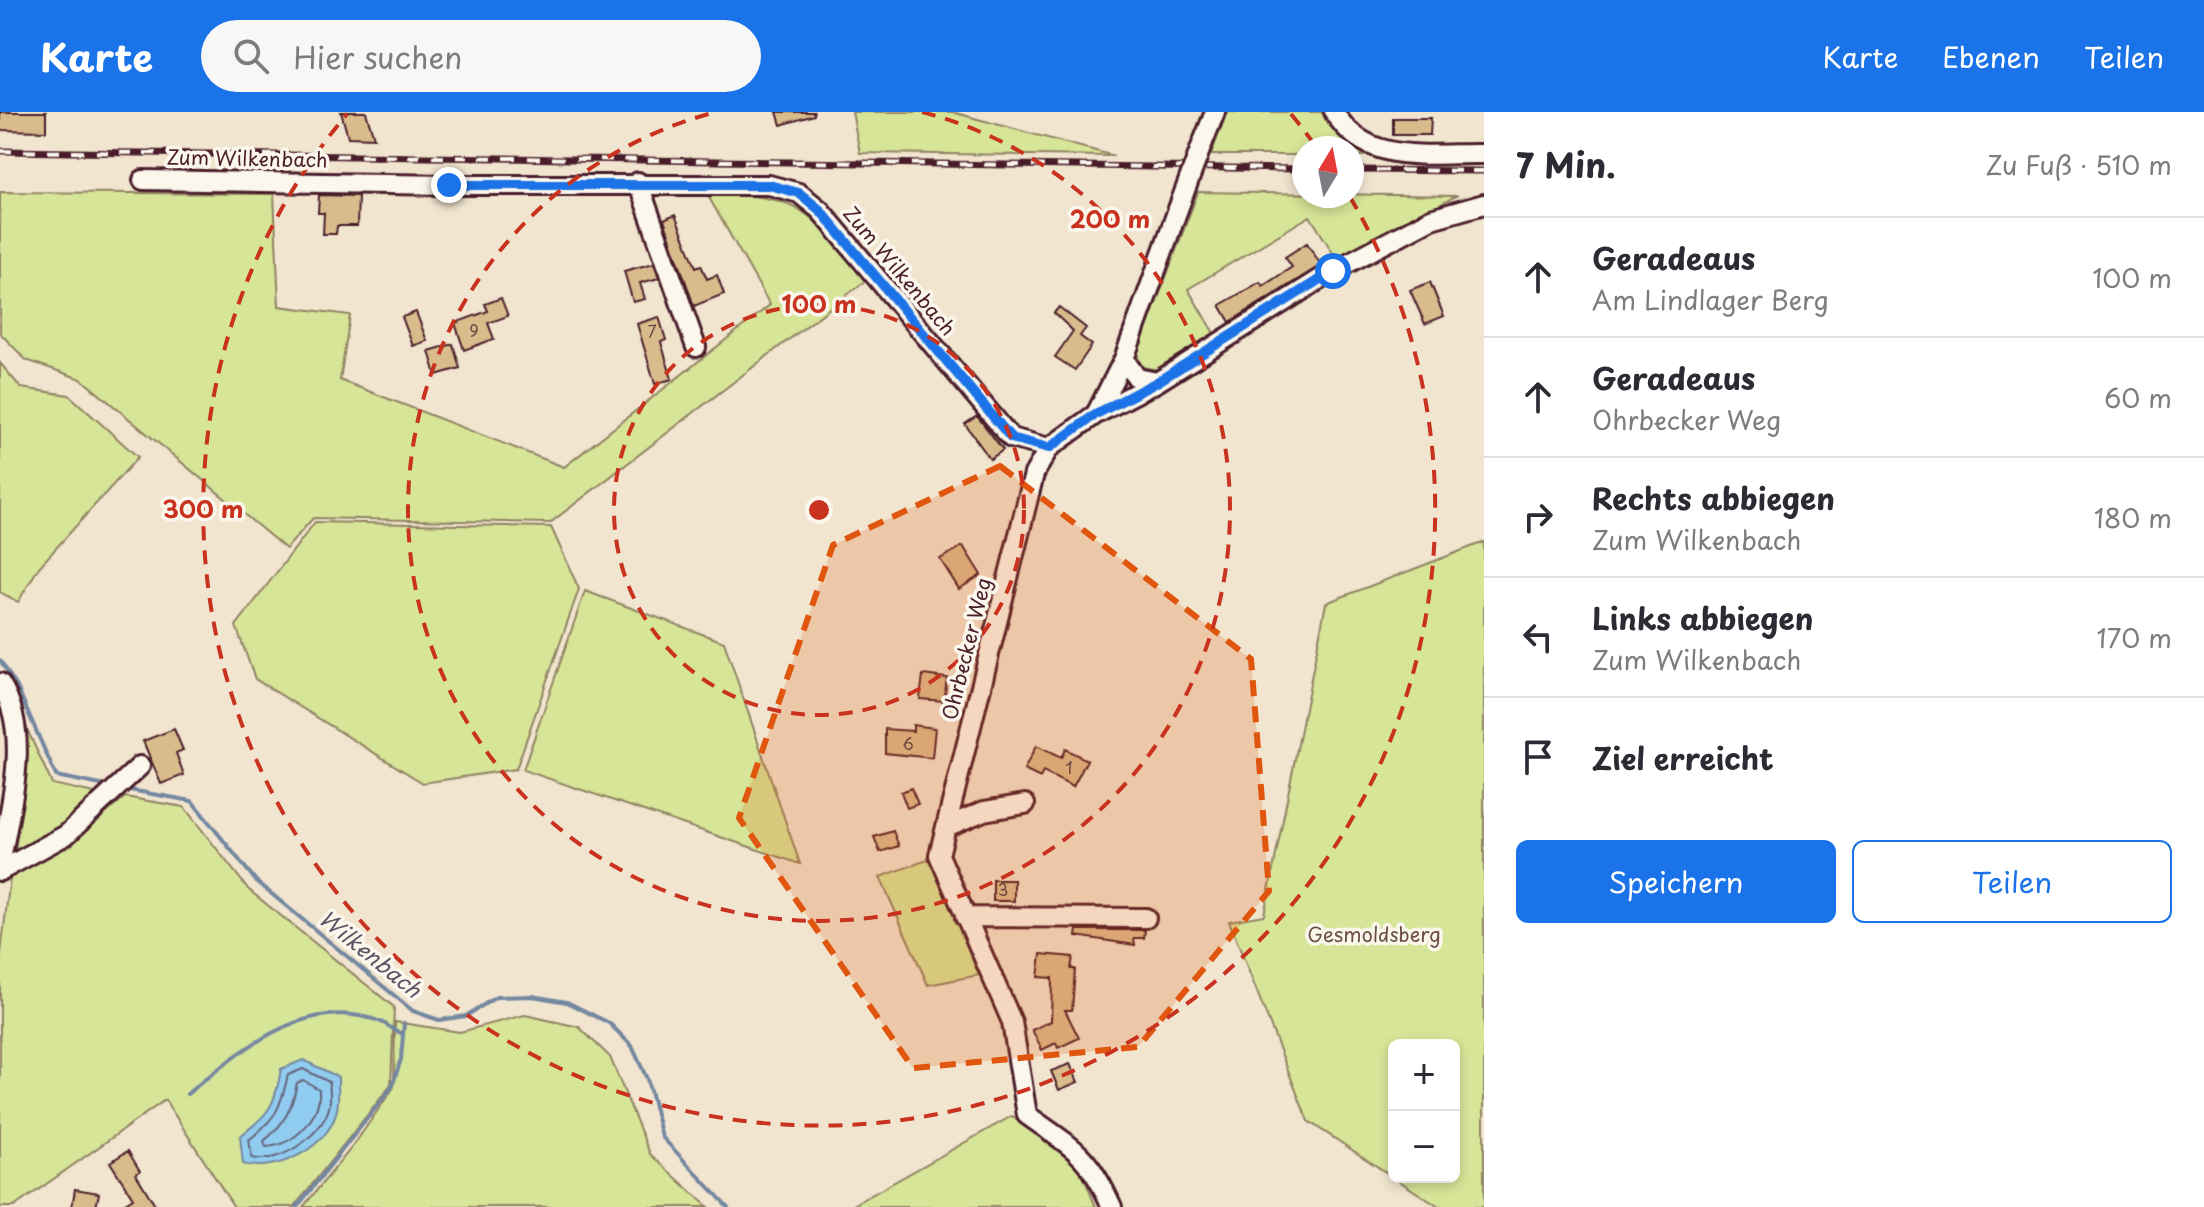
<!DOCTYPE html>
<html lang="de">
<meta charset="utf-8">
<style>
:root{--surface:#fff;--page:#f7f7f7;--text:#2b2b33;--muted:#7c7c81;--line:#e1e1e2;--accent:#1a73e8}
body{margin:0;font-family:"Playpen Sans",sans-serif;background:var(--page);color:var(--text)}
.controls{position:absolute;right:24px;bottom:24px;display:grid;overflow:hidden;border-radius:12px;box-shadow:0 4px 12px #0003}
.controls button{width:72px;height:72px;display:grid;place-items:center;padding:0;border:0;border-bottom:2px solid var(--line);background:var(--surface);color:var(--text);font:40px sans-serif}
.compass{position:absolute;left:1292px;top:24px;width:72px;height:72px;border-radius:50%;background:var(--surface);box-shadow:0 4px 12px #0003;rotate:10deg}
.stop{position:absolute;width:24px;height:24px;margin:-18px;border:6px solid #1a73e8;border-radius:50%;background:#fff}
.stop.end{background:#1a73e8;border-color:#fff;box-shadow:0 2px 8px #0008}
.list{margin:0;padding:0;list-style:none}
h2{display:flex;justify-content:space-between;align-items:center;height:104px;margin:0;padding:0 32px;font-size:34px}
h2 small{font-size:26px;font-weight:400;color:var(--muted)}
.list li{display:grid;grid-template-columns:52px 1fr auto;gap:24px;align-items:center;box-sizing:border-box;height:120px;padding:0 32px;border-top:2px solid var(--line)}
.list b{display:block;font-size:30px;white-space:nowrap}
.list p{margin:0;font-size:26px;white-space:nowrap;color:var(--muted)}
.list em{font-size:26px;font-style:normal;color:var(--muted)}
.actions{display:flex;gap:16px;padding:24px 32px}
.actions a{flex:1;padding:18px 0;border:2px solid var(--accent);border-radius:12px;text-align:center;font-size:28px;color:var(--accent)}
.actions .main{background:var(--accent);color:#fff}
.icon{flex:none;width:44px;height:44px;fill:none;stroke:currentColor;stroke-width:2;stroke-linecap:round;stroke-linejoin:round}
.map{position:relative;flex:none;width:1484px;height:1095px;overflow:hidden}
header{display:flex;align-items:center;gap:48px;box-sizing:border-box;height:112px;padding:0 40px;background:var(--accent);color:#fff}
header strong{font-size:38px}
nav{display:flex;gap:44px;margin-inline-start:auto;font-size:28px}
.search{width:560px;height:72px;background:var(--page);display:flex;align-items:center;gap:20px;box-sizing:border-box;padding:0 28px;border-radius:44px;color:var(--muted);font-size:30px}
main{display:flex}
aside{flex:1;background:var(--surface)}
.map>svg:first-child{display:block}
.green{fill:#d6e598;stroke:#908262;stroke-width:2;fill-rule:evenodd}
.water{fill:#90ccf0;stroke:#7487a1;stroke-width:2}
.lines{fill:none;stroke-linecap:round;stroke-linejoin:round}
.shore{stroke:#66647a;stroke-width:2}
.stream{stroke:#7487a1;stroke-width:4}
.building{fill:#d9bb8c;stroke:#4a1f2b;stroke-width:2}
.minor-casing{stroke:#4a1f2b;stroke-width:24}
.minor{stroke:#fbf7ec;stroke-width:18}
.rail-casing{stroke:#4a1f2b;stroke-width:7}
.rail{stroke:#fbf7ec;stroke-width:4;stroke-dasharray:12;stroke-linecap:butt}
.minor-bridge-casing{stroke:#4a1f2b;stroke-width:24;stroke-linecap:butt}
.minor-bridge{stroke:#fbf7ec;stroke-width:18}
.route{stroke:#1a73e8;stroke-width:10}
.marked{fill:#e0560e;fill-opacity:0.2;stroke:#e0560e;stroke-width:6;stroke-dasharray:16 10;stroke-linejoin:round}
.ring{fill:none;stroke:#c8321e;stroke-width:4;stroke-dasharray:14 10}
.labels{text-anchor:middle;stroke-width:7;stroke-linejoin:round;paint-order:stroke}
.number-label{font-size:16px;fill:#6e4643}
.street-label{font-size:20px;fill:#4a1f2b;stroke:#fbf7ec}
.park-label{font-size:20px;fill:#6d5046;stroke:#fbf7ec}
.water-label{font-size:22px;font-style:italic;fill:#5f5366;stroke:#fbf7ec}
.centre{fill:#c8321e;stroke:#fbf7ec;stroke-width:4}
.ring-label{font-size:24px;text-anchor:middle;font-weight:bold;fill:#c8321e;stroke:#fbf7ec;stroke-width:7;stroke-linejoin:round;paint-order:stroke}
</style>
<header>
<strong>Karte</strong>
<div class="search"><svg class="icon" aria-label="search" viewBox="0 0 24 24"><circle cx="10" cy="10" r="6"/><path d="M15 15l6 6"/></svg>Hier suchen</div>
<nav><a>Karte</a><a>Ebenen</a><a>Teilen</a></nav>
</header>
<main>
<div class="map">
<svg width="1484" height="1095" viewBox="0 0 1484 1095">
<rect width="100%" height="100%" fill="#f1e5cf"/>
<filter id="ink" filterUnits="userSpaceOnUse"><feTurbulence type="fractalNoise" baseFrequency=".0125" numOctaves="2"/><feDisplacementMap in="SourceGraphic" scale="16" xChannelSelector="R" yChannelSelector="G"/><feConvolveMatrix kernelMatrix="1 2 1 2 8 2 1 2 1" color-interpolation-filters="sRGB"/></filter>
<g filter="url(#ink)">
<path class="green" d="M852 0H952L1114 44 860 41Z
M1227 0H1328L1337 22 1365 44H1352V36H1304V43H1211Z
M0 80 274 82 279 194 350 203 340 268 564 355 770 193 707 82C807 84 804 94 865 169L550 411 313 406 286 437 81 267 26 248 0 221Z
M1198 80 1456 84 1338 149 1310 104 1188 177 1215 223 1159 258 1142 255 1137 242Z
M0 251 21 276 69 283 138 345 39 455 18 490 0 480Z
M315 410 551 415 579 477 516 657 423 671 255 567 236 514Z
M1484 430V1095H1439L1308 1009 1229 809 1264 803 1326 491ZM1394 933H1454V1065H1394Z
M585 479 724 530 800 752 523 658Z
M26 615 52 672 99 682 64 713 15 739 26 660Z
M125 685 184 695 249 778 394 895 391 973 294 1095H234L165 988 14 1095H0V850L10 765 74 729Z
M930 747 979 863 928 873 880 765Z
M525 903 579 915 610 945 650 1042 708 1095H303L353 1034 394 975 395 910 460 920Z
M1012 1004 1079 1053 1096 1095H850Z"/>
<path class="water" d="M303 948 338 965C338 975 339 987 337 997 331 1034 277 1062 243 1052L240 1024C270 1002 275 993 281 957Z"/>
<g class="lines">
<path class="shore" d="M303 957 329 970C330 978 331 989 329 996 322 1023 280 1053 252 1046L249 1028C277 1005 280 997 288 963Z
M303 968 319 977C321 1006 295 1033 266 1035L264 1029C285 1012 292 996 297 971Z"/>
<path class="stream" d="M0 548 17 575 56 664 111 675
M124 677 192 689 256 769 413 899 439 908 466 904 496 885 532 884 567 890 609 911 632 934 647 967 662 1025 728 1095
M187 982C240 939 307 881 381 910 388 913 395 919 403 922
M297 1095 392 975 401 947 404 911"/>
</g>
<path class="building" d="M0 0H46V19L0 18Z
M341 0H366L374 26 348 25Z
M777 0H814V3L781 13Z
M1393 6H1431L1430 23H1393Z
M319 83 358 84 357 114H337L336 122H323L324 101H318Z
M675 103 696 155 701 153 707 167 717 163 724 182 694 194 664 108Z
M1307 131 1321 153 1230 210 1220 193 1260 170 1263 174 1292 155 1285 145Z
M654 151 659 166 640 171 645 187 633 190 624 159Z
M1430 170 1444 204 1425 212 1410 178Z
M501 186 508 204 488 211 494 227 464 238 455 211 488 199 485 192Z
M1059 195 1086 216 1080 224 1092 233 1075 258 1055 245 1073 219 1054 201Z
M416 200 427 229 413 234 402 205Z
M659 205 666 228 661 230 672 267 655 272 637 212Z
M453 232 460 256 436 263 429 239Z
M977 304 1003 338 990 347 965 312Z
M963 434 981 463 959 477 940 447Z
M923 563 947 566 944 589 920 587Z
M913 613 935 616 932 646 885 641V617L913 619Z
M174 617 183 638 176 641 184 663 161 672 143 629Z
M1036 634 1061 646 1065 637 1087 648 1073 675 1043 660 1040 666 1024 658Z
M911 676 918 692 907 696 901 680Z
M893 719 899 734 880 740 874 725Z
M993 768H1014V789H993Z
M1077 818H1145L1144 826H1134L1135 833 1076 824Z
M1041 842 1073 845 1071 857H1075L1072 898H1065L1079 926 1058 936 1056 931 1042 938 1032 918 1051 909 1052 866 1038 865Z
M1070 952 1078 970 1059 978 1051 959Z
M128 1039 140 1059 136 1062 156 1095H119L133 1086 110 1050Z
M75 1077 99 1081 96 1095H72Z"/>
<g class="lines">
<g class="minor-casing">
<path id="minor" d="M1334 0C1366 54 1428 41 1484 42
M1203 30 1215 0
M143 68 449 73H769L799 81 820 98 1011 326 1049 336
M638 70 696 235
M1157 270 1137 266 1124 247 1178 97
M1096 302 1124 247
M0 571C33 623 9 697 0 754
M946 715 984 699 1025 692
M0 759 66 723 140 654
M965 805 1146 806
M1112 1095C1088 1041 1073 1036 1027 1003L1012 910 939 743 1034 362 1049 336 1096 302 1157 270 1333 159 1431 107 1484 92"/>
</g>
<use href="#minor" class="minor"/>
<g class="rail-casing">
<path id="rail" d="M0 39 1304 57
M1352 58 1484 59"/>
</g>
<use href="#rail" class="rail"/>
<g class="minor-bridge-casing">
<path id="minor-bridge" d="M1178 97 1203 30"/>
</g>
<use href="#minor-bridge" class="minor-bridge"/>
</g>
</g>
<g class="lines" filter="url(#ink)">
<path class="route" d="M449 73H769L799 81 820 98 1011 326 1049 336 1096 302 1157 270 1333 159"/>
</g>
<path class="marked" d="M1000 354 1251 547 1269 779 1138 935 913 956 739 706 833 433Z"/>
<g class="ring">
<circle cx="819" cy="398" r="205"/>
<path d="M922 0A411 411 0 1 1 716 0"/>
<path d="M1291 2A616 616 0 0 1 1317 36M1350 85A616 616 0 1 1 347 2"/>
</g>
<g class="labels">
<g class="number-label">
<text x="474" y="225">9</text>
<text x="652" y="226">7</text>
<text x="908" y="638">6</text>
<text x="1069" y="662">1</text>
<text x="1003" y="784">3</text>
</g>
<g class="street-label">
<text transform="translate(247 47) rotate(1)" y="7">Zum Wilkenbach</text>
<text transform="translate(899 159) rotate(50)" y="7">Zum Wilkenbach</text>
<text transform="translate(967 537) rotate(-76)" y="7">Ohrbecker Weg</text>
</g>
<g class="park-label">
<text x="1374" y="830">Gesmoldsberg</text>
</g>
<g class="water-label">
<text transform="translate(370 842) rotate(39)" y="8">Wilkenbach</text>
</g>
</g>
<circle cx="819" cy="398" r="12" class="centre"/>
<g class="ring-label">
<text x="1110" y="116">200 m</text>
<text x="819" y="201">100 m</text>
<text x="203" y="406">300 m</text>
</g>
</svg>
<div class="controls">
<button>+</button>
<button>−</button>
</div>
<svg class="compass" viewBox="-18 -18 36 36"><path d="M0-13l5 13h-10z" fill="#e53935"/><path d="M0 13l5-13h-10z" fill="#7c7c81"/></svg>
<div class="stop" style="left:1333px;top:159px"></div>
<div class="stop end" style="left:449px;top:73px"></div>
</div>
<aside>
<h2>7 Min.<small>Zu Fuß · 510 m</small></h2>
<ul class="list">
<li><svg class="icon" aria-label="ahead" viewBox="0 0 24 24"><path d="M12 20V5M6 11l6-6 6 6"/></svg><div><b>Geradeaus</b><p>Am Lindlager Berg</p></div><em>100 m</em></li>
<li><svg class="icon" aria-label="ahead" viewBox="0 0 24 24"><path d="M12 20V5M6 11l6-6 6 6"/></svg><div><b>Geradeaus</b><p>Ohrbecker Weg</p></div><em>60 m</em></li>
<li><svg class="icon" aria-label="right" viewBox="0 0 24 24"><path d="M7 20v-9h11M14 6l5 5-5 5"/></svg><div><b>Rechts abbiegen</b><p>Zum Wilkenbach</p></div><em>180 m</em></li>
<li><svg class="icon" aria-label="left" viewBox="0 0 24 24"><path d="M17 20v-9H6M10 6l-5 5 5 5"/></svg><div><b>Links abbiegen</b><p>Zum Wilkenbach</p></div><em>170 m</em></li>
<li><svg class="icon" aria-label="arrive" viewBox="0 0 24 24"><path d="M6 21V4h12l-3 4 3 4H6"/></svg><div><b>Ziel erreicht</b></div></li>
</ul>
<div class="actions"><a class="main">Speichern</a><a>Teilen</a></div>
</aside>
</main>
